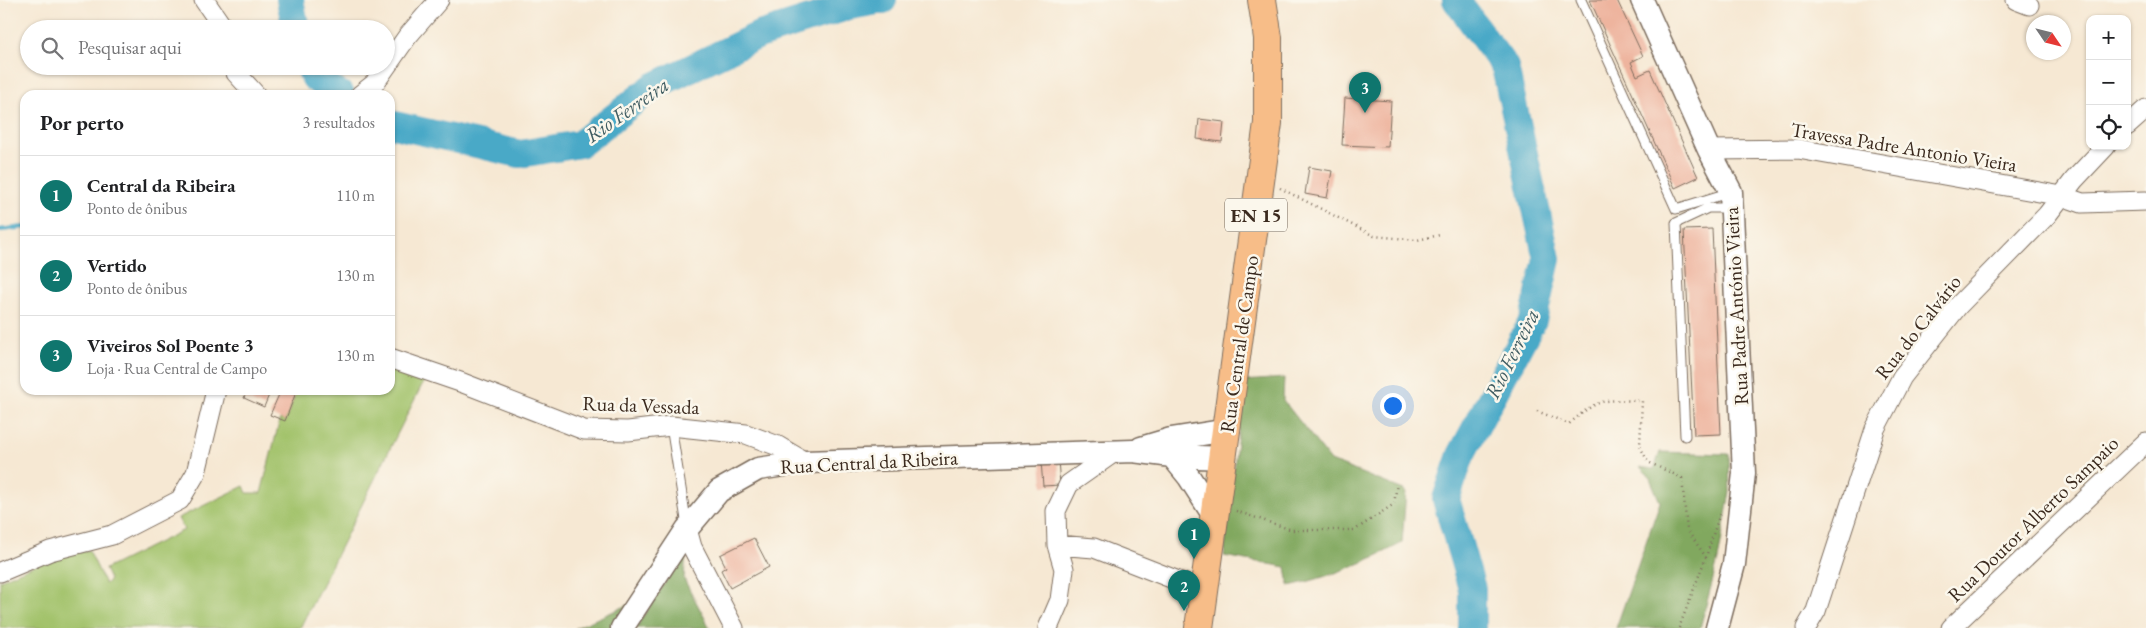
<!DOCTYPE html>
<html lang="pt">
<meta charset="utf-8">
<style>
:root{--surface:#fff;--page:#f2f2f2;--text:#202124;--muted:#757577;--line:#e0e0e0;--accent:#0f766e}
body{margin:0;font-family:"EB Garamond",serif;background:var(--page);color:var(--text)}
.controls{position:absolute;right:15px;top:15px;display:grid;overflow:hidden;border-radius:10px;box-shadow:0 1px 4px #0004}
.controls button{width:45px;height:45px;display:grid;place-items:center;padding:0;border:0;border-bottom:1px solid var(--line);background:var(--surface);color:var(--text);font:25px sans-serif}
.compass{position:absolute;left:2026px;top:15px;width:45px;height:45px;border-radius:50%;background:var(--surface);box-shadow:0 1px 4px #0004;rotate:125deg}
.you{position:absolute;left:1392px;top:405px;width:18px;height:18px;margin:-12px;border:4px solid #fff;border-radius:50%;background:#1a73e8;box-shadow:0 0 0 8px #1a73e833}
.badge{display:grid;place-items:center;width:32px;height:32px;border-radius:50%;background:var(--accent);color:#fff;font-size:16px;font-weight:700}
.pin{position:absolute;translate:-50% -41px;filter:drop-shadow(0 1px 2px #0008)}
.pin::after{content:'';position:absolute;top:26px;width:18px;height:15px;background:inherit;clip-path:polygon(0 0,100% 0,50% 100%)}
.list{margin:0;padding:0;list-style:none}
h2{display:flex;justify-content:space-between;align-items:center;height:65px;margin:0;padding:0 20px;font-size:21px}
h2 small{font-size:16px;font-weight:400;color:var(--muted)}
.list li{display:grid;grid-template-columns:32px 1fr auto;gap:15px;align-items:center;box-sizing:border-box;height:80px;padding:0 20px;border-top:1px solid var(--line)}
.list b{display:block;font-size:19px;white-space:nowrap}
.list p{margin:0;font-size:16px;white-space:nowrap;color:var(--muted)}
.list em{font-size:16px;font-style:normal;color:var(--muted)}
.icon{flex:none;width:28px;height:28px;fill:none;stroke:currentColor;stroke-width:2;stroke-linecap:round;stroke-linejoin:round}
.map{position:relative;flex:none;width:2146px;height:628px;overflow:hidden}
.search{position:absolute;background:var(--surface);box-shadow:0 1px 4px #0004;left:20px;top:20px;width:375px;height:55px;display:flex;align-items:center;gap:12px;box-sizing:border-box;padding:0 18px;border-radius:28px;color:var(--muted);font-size:19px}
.panel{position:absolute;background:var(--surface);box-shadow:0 1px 4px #0004;left:20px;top:90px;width:375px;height:305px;border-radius:15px}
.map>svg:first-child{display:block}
.green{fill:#a2c26b;stroke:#6e7644}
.forest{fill:#81a85f;stroke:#5e693e}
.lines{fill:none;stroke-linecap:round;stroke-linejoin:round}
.stream{stroke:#48a9c7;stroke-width:4.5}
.river{stroke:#48a9c7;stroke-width:28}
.building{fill:#eeb49e}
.service-casing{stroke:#7c6c5d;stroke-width:11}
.minor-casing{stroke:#7c6c5d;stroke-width:21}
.tertiary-casing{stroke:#7c6c5d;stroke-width:25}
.primary-casing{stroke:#7c6c5d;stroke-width:30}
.path{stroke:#7c6c5d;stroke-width:2.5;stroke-dasharray:1 4;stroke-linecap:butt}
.service{stroke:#fff;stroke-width:9}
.minor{stroke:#fff;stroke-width:19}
.tertiary{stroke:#fff;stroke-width:22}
.primary{stroke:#f7bd88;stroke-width:28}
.labels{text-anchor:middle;stroke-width:5;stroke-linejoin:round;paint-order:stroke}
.shield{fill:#fbf7ec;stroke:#75685c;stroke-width:1}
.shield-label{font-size:19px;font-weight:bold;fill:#3b2a1e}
.street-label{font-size:20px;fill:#3b2a1e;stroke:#fbf7ec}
.water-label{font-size:21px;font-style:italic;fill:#405d62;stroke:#fbf7ec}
</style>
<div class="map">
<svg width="2146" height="628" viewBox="0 0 2146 628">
<rect width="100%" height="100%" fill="#fbf7ec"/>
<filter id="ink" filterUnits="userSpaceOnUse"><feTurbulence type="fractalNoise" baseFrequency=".02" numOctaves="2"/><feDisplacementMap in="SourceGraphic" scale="10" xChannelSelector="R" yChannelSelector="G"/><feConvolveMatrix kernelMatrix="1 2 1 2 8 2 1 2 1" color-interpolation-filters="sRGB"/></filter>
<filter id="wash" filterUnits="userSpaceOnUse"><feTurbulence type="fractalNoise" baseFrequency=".0096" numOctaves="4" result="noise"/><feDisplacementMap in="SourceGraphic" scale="20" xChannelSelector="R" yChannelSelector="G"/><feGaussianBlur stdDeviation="1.12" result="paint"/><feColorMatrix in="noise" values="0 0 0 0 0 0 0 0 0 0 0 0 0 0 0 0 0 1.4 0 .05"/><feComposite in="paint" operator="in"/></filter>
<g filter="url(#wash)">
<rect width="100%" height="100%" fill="#f6e8d3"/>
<path class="green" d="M390 365 426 377 300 628H0V580L49 559 89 550 105 584 110 580 105 569 184 530 178 518 244 486 247 493H261L280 419 285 421 297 390H390Z"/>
<path class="forest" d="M1284 378 1283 400 1331 461 1406 491 1402 543C1367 562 1328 578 1289 586L1286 567 1224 556 1244 381Z
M1660 452 1729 454 1730 492 1718 560 1700 628H1616L1660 502 1649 476 1640 467 1654 469Z
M686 550 684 579 710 628H636Z
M628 605 612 628H575Z"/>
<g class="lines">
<path class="stream" d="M315 78 327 95
M0 230 25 227"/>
<path class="river" d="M290 0 296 29
M1456 0 1505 67 1547 259 1533 320 1461 455 1446 499 1472 589V628
M309 66 315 78 341 95
M390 124 520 154 580 144 654 86 759 35 850 6 883 0"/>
</g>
<g id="blocks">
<path class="building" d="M1590 0H1617L1643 56 1631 62 1637 76 1650 70 1698 177 1675 188Z
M1345 98 1391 101 1388 147 1342 145Z
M1199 119 1224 122 1222 142 1197 139Z
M1309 167 1332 171 1327 198 1305 194Z
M1712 229 1721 434 1694 435 1684 230Z
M247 390H271L264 407 244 398Z
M281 390 295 395 285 421 270 415Z
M1058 460 1060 485 1043 486 1041 461Z
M754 538 769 567 730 588 721 570 726 567 720 555Z"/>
</g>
</g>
<g filter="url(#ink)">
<use href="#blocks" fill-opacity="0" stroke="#7c6c5d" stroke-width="1"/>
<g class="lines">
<g class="service-casing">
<path id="service" d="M1581 0 1676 209 1731 192
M671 426 687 526
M1685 436 1676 223 1708 208H1731"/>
</g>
<g class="minor-casing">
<path id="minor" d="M204 0 224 29
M2016 0 2029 5
M234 66 236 73 256 95
M360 95 374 84 407 37 439 0
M2127 126 2146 109
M1709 150 1798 149 2062 196 2082 203 2146 201
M390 358 463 383 584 430 628 431 671 426 746 434 778 446 805 462
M687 529 692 547 734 628
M1057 545 1094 548 1204 591
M0 572 50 551 112 535 180 500 196 473 216 390
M1048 628 1060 600 1064 569 1057 545 1056 511 1069 484 1116 451
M1806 628 1816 611 1875 429 1902 377 1958 306 2047 215 2074 180 2106 146
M1951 628 2146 442"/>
</g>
<g class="tertiary-casing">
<path id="tertiary" d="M1642 0 1709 150 1731 192 1744 473 1734 564 1717 628
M1141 448 1171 439 1228 430
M1172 456 1189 477 1214 516
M622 628 687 529 719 491 758 469 805 462 1133 451 1172 456 1224 458"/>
</g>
<g class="primary-casing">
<path id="primary" d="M1199 628 1268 123V38L1262 0"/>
</g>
<path class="path" d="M1280 188 1374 236 1417 240 1440 235
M1537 411 1569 424C1600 397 1602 400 1642 401L1640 446 1648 462 1682 478 1687 530 1706 557
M1236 511 1292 530H1355L1394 504 1397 484
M1679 628 1706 557 1720 513"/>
<use href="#service" class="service"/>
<use href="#minor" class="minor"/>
<use href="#tertiary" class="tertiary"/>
<use href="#primary" class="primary"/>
</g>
</g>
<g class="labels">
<rect class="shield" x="1225" y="198.5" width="62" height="33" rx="4"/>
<g class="shield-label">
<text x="1256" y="222">EN 15</text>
</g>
<g class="street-label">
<text transform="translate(1904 147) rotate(9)" y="7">Travessa Padre Antonio Vieira</text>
<text transform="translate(1736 306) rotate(-93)" y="7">Rua Padre António Vieira</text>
<text transform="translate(1918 327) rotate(-52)" y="7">Rua do Calvário</text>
<text transform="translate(1239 344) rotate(-82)" y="7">Rua Central de Campo</text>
<text transform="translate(641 405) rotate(2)" y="7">Rua da Vessada</text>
<text transform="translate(869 462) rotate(-3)" y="7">Rua Central da Ribeira</text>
<text transform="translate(2033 519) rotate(-44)" y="7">Rua Doutor Alberto Sampaio</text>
</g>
<g class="water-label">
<text transform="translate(627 110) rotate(-35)" y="7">Rio Ferreira</text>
<text transform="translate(1512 354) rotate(-64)" y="7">Rio Ferreira</text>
</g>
</g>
</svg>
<div class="controls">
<button>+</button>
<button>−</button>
<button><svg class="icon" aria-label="locate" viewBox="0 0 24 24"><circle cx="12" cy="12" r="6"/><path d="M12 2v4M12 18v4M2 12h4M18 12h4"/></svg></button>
</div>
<svg class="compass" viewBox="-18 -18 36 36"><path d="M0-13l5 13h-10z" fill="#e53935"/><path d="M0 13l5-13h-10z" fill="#757577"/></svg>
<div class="you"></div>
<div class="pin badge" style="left:1194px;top:559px">1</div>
<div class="pin badge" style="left:1184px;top:611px">2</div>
<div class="pin badge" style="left:1365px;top:113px">3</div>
<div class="search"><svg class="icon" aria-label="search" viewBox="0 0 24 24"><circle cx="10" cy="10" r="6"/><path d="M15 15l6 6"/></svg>Pesquisar aqui</div>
<section class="panel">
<h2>Por perto<small>3 resultados</small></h2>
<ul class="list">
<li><span class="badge">1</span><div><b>Central da Ribeira</b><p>Ponto de ônibus</p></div><em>110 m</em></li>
<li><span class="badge">2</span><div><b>Vertido</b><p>Ponto de ônibus</p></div><em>130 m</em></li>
<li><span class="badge">3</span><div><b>Viveiros Sol Poente 3</b><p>Loja · Rua Central de Campo</p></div><em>130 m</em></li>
</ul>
</section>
</div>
